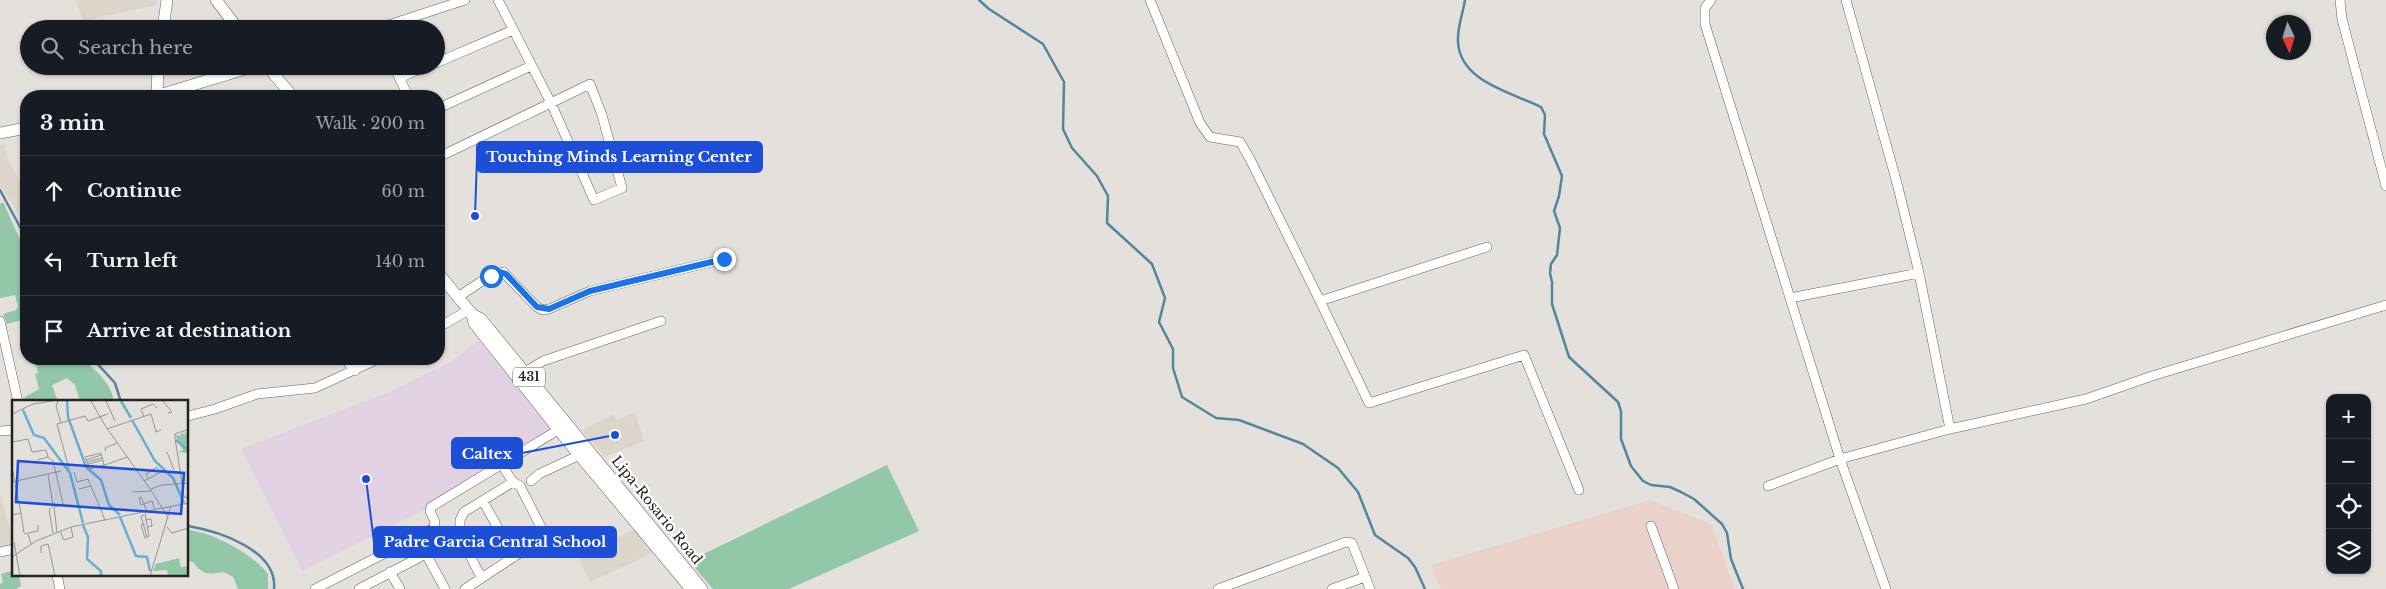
<!DOCTYPE html>
<meta charset="utf-8">
<style>
:root{--surface:#171b24;--page:#20242c;--text:#f1f3f6;--muted:#9ea1a6;--line:#363941}
body{margin:0;font-family:"Libre Baskerville",serif;background:var(--page);color:var(--text)}
.controls{position:absolute;right:15px;bottom:15px;display:grid;overflow:hidden;border-radius:10px;box-shadow:0 1px 4px #0004}
.controls button{width:45px;height:45px;display:grid;place-items:center;padding:0;border:0;border-bottom:1px solid var(--line);background:var(--surface);color:var(--text);font:25px sans-serif}
.compass{position:absolute;left:2266px;top:15px;width:45px;height:45px;border-radius:50%;background:var(--surface);box-shadow:0 1px 4px #0004;rotate:176deg}
.stop{position:absolute;width:15px;height:15px;margin:-11px;border:4px solid #1a73e8;border-radius:50%;background:#fff}
.stop.end{background:#1a73e8;border-color:#fff;box-shadow:0 1px 5px #0008}
.list{margin:0;padding:0;list-style:none}
h2{display:flex;justify-content:space-between;align-items:center;height:65px;margin:0;padding:0 20px;font-size:21px}
h2 small{font-size:16px;font-weight:400;color:var(--muted)}
.list li{display:grid;grid-template-columns:32px 1fr auto;gap:15px;align-items:center;box-sizing:border-box;height:70px;padding:0 20px;border-top:1px solid var(--line)}
.list b{display:block;font-size:19px;white-space:nowrap}
.list em{font-size:16px;font-style:normal;color:var(--muted)}
.icon{flex:none;width:28px;height:28px;fill:none;stroke:currentColor;stroke-width:2;stroke-linecap:round;stroke-linejoin:round}
.map{position:relative;flex:none;width:2386px;height:589px;overflow:hidden}
.search{position:absolute;background:var(--surface);box-shadow:0 1px 4px #0004;left:20px;top:20px;width:425px;height:55px;display:flex;align-items:center;gap:12px;box-sizing:border-box;padding:0 18px;border-radius:28px;color:var(--muted);font-size:19px}
.panel{position:absolute;background:var(--surface);box-shadow:0 1px 4px #0004;left:20px;top:90px;width:425px;height:275px;border-radius:20px}
.map>svg:first-child{display:block}
.built{fill:#dcd5ca}
.industrial{fill:#ead1ca}
.education{fill:#e1d1e3}
.green{fill:#92c7a8}
.lines{fill:none;stroke-linecap:round;stroke-linejoin:round}
.stream{stroke:#55849b;stroke-width:2.5}
.minor-casing{stroke:#63615d;stroke-width:10}
.major-casing{stroke:#63615d;stroke-width:12}
.minor{stroke:#fff;stroke-width:9}
.major{stroke:#fff;stroke-width:11}
.route{stroke:#1a73e8;stroke-width:6}
.labels{text-anchor:middle;stroke-width:4.5;stroke-linejoin:round;paint-order:stroke}
.shield{fill:#fff;stroke:#656463;stroke-width:1}
.shield-label{font-size:12px;font-weight:bold;fill:#232220}
.street-label{font-size:14px;fill:#232220;stroke:#fff}
.inset-river{fill:none;stroke:#6baed0;stroke-width:2.5}
.inset-road{fill:none;stroke:#979591;stroke-width:1}
.view{fill:#1d4ed8;fill-opacity:0.15;stroke:#1d4ed8;stroke-width:2.5}
.inset-edge{fill:none;stroke:#232220;stroke-width:2.5}
.leader{fill:none;stroke:#1d4ed8;stroke-width:2}
.callout-dot{fill:#1d4ed8;stroke:#fff;stroke-width:2}
.callout{fill:#1d4ed8;stroke:#1d4ed8;stroke-width:2}
.callout-label{font-size:15px;text-anchor:middle;font-weight:bold;fill:#fff}
</style>
<div class="map">
<svg width="2386" height="589" viewBox="0 0 2386 589">
<rect width="100%" height="100%" fill="#e4e1dc"/>
<path class="built" d="M76 0H157L156 5 83 21Z
M4 144 8 160 26 193V220L23 221 0 185V145Z
M635 412 644 441 605 457 582 430 614 414 616 420Z
M0 493 14 543V549L0 551Z
M635 529 655 552 590 582 578 556Z"/>
<path class="industrial" d="M1650 500 1711 524 1735 589H1441L1431 565Z"/>
<path class="education" d="M479 341 555 430 426 509 302 571 241 449 392 391 450 362Z"/>
<path class="green" d="M3 202 26 253V319L7 324 3 314 16 310 18 306 15 295 0 298V204Z
M35 359H82C96 370 111 383 114 401H80L75 385 67 378 52 385 57 399 63 401H24L25 397 39 389 35 374 38 373Z
M887 465 919 531 789 589H713L689 561Z
M188 530C212 532 253 554 268 574V589H238L233 577 224 572C209 574 203 576 193 562L188 561Z
M12 571 13 576H19L21 586 16 589H0V584L3 582 1 574Z"/>
<g class="lines">
<path class="stream" d="M979 0 989 9 1043 44 1064 82 1063 129 1072 148 1097 176 1108 196 1107 223 1152 264 1165 298 1159 322 1173 349V368L1182 397 1216 418 1239 420 1303 444 1338 468 1358 492 1375 535 1408 558 1415 567 1425 589
M1465 0C1463 13 1457 28 1458 42 1460 82 1513 93 1541 107L1545 115 1544 134 1562 176 1559 196 1554 211 1560 228 1557 255 1551 264 1550 273 1552 282V304L1569 357 1618 402 1621 411V439L1631 466 1643 481 1651 485 1670 487 1681 492 1694 499 1722 524 1727 533 1731 559 1743 589
M0 190 26 238
M93 359 115 383 121 402
M188 526C218 531 278 550 274 589"/>
<g class="minor-casing">
<path id="minor" d="M1150 0 1200 123 1210 137 1240 142 1250 159 1320 301 1487 247
M1711 0 1705 8V24L1840 459 1886 589
M1846 0 1898 187 1919 273 1950 429
M2340 0 2342 19 2386 186
M376 29 465 0
M436 63 513 30
M394 66 408 96
M399 78 427 66
M439 108 531 66
M439 157 590 84 602 115 622 188 594 200 551 103 498 0
M458 297 491 275 503 272 537 307 543 310 549 309 590 291 724 259
M1790 298 1919 273
M1320 301 1369 403 1524 355 1579 490
M0 321 18 402
M439 327 469 310
M345 359 355 371
M520 375 543 361 661 321
M188 416 215 409 257 394 315 388 378 359
M0 431 14 430
M531 481 539 474 584 453
M1768 486 1840 459 1950 429 2086 399 2152 376 2386 305
M483 501 514 557
M1651 526 1674 589
M460 536 481 577
M0 552 14 549
M426 554 445 589
M390 572 400 589
M57 575 60 589
M315 589 434 528 435 522 430 511 431 507 563 427
M359 589 460 536V520L464 512 513 482
M465 589 541 539 544 533 520 486 513 482 505 470
M1218 589 1346 542 1352 543 1370 589
M1332 589 1365 577"/>
</g>
<g class="major-casing">
<path id="major" d="M216 0 238 29
M163 29 167 0
M267 66 292 96
M156 96 255 66
M157 96 158 66
M0 133 26 128
M439 274 472 314
M691 589 570 444 474 323 472 314 481 319 702 589"/>
</g>
<use href="#minor" class="minor"/>
<use href="#major" class="major"/>
</g>
<g class="lines">
<path class="route" d="M491 276 500 272 506 274 537 307 549 309 590 291 724 259"/>
</g>
<g class="labels">
<rect class="shield" x="513" y="367.5" width="32" height="19" rx="4"/>
<g class="shield-label">
<text x="529" y="381">431</text>
</g>
<g class="street-label">
<text transform="translate(657 510) rotate(51)" y="5">Lipa-Rosario Road</text>
</g>
</g>
<g transform="translate(12 400)">
<rect width="176" height="176" fill="#e4e1dc"/>
<path d="M170 32 172 35 174 32 176 34V53L166 52 171 50 163 35 168 36ZM167 158 169 167 176 166V176H156L155 170 141 171 144 164Z" fill="#92c7a8"/>
<path class="inset-river" d="M55 1 56 17 74 67 89 80 97 105 108 115M109 1 119 18M11 10 22 35 32 38 58 73 71 123M120 20 143 61 161 78 172 103M164 40 177 51M108 117 124 156 135 157 138 171M71 125 76 137 75 159 89 171V176"/>
<path class="inset-road" d="M46 1 44 6 49 23M79 1 94 27 138 89M94 1 103 21M151 1 160 12 156 13M0 14 21 4 40 1M132 17 129 9 141 4 145 8M95 29 139 14 144 32 149 30M177 29 163 34V38L172 97 177 98M0 42 16 39 20 52 34 50 36 57M94 51 93 48 105 43M155 52 162 70M25 60 36 57 41 61 51 104 42 107 45 132M74 60 89 55M75 62 90 58M76 64 91 60M92 65 89 53 73 57 78 69 93 65 115 57M0 67 9 113M57 69 45 24 73 16 76 21 96 14M62 72 65 82 76 79 79 86M36 74 41 106 37 110 41 133M136 78 134 74 145 67 147 71M132 81 151 71M0 82 49 71M67 89 79 86 93 120M138 89 156 117M139 89 150 85 177 83M120 92 139 91M151 108 177 103M135 112 132 104 129 97 127 98 129 105 132 104 140 101 143 110M133 113 137 136 133 138 129 125 133 124M0 115 9 113 12 133 16 134 19 144M132 115 129 116 135 137M133 120 139 119 140 126 135 127M155 127 160 133 177 128M48 131 52 140 61 137 59 127M16 133 26 131V125M2 142 8 176M29 153V146L36 144 43 176M0 157 24 141 59 127 150 108M138 176 159 106"/>
<path class="view" d="M6 61 172 73 169 114 4 102Z"/>
<rect width="176" height="176" class="inset-edge"/>
</g>
<path class="leader" d="M475 216L477 157M615 435L522 453M366 479L374 542"/>
<g class="callout-dot">
<circle cx="475" cy="216" r="5"/>
<circle cx="615" cy="435" r="5"/>
<circle cx="366" cy="479" r="5"/>
</g>
<g class="callout">
<rect x="477" y="142" width="285" height="30" rx="5"/>
<rect x="452" y="438" width="70" height="30" rx="5"/>
<rect x="374" y="527" width="242" height="30" rx="5"/>
</g>
<g class="callout-label">
<text x="619" y="162">Touching Minds Learning Center</text>
<text x="487" y="459">Caltex</text>
<text x="495" y="547">Padre Garcia Central School</text>
</g>
</svg>
<div class="controls">
<button>+</button>
<button>−</button>
<button><svg class="icon" aria-label="locate" viewBox="0 0 24 24"><circle cx="12" cy="12" r="6"/><path d="M12 2v4M12 18v4M2 12h4M18 12h4"/></svg></button>
<button><svg class="icon" aria-label="layers" viewBox="0 0 24 24"><path d="M12 4l9 5-9 5-9-5zM3 14l9 5 9-5"/></svg></button>
</div>
<svg class="compass" viewBox="-18 -18 36 36"><path d="M0-13l5 13h-10z" fill="#e53935"/><path d="M0 13l5-13h-10z" fill="#9ea1a6"/></svg>
<div class="stop" style="left:491px;top:276px"></div>
<div class="stop end" style="left:724px;top:259px"></div>
<div class="search"><svg class="icon" aria-label="search" viewBox="0 0 24 24"><circle cx="10" cy="10" r="6"/><path d="M15 15l6 6"/></svg>Search here</div>
<section class="panel">
<h2>3 min<small>Walk · 200 m</small></h2>
<ul class="list">
<li><svg class="icon" aria-label="ahead" viewBox="0 0 24 24"><path d="M12 20V5M6 11l6-6 6 6"/></svg><div><b>Continue</b></div><em>60 m</em></li>
<li><svg class="icon" aria-label="left" viewBox="0 0 24 24"><path d="M17 20v-9H6M10 6l-5 5 5 5"/></svg><div><b>Turn left</b></div><em>140 m</em></li>
<li><svg class="icon" aria-label="arrive" viewBox="0 0 24 24"><path d="M6 21V4h12l-3 4 3 4H6"/></svg><div><b>Arrive at destination</b></div></li>
</ul>
</section>
</div>
